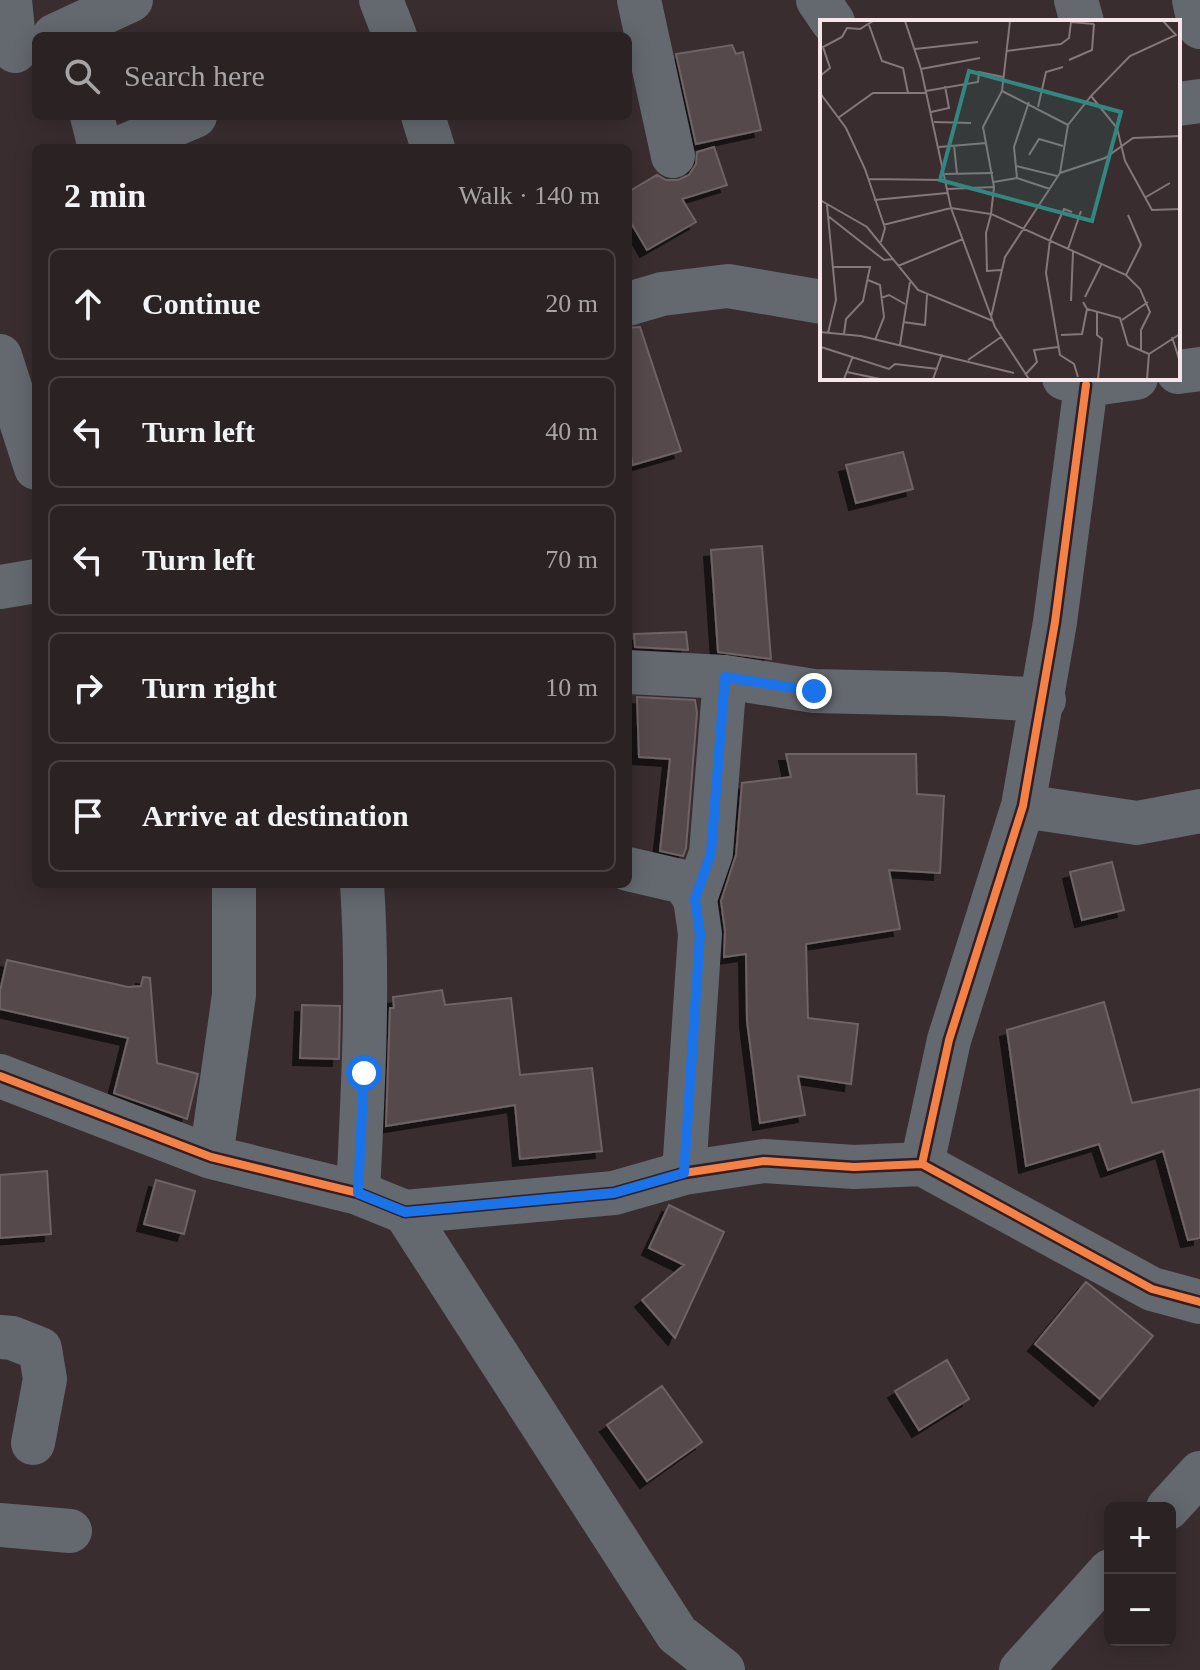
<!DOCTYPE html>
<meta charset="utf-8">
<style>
:root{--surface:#2b2224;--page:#332a2c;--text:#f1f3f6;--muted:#a6a4a6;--line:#473f41}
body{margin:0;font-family:"Times New Roman",serif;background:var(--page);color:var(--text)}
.controls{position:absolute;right:24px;bottom:24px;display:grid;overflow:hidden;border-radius:12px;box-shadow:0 4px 20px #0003}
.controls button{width:72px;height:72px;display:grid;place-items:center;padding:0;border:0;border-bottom:2px solid var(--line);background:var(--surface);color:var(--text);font:40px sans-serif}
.stop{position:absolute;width:24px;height:24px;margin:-18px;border:6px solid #1a73e8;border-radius:50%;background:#fff}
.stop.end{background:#1a73e8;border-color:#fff;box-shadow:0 2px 8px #0008}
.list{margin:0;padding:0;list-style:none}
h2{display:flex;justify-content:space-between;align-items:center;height:104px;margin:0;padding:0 32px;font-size:34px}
h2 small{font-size:26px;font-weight:400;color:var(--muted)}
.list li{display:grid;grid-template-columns:52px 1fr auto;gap:24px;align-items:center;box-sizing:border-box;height:112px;margin:0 16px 16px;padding:0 16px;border:2px solid var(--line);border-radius:12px}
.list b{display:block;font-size:30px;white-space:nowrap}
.list em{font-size:26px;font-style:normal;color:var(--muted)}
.icon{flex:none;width:44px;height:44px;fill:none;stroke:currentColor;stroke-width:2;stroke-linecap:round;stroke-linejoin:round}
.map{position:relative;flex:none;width:1200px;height:1670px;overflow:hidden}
.search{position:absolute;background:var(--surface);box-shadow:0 4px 20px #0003;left:32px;top:32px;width:600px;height:88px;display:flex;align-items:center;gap:20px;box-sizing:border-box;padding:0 28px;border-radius:12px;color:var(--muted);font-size:30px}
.panel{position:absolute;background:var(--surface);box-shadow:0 4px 20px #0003;left:32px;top:144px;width:600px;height:744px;border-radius:12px}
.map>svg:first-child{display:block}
.building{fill:#54494b;stroke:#6e6366;stroke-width:2;filter:url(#shadow)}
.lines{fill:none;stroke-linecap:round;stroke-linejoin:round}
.street{stroke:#64696f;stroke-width:44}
.cycleway-casing{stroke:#331e23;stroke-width:13}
.cycleway{stroke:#f48246;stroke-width:8}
.route{stroke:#1a73e8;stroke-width:10}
.inset-road{fill:none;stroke:#85777a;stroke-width:2}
.view{fill:#328780;fill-opacity:0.15;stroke:#328780;stroke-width:4}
.inset-edge{fill:none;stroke:#f6e6e9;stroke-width:4}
</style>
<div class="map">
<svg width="1200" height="1670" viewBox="0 0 1200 1670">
<defs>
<filter id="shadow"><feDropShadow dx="-7" dy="7" stdDeviation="0" flood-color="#0009"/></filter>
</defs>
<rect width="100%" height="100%" fill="#392d30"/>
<path class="building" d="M732 45 736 54 743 52 761 130 696 144 676 54Z
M714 147 727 185 682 199 696 222 647 250 628 218V192L657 175 666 180H678L689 175 696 164 697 152Z
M640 327 681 451 633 465 628 443V328Z
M903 452 913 489 856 503 846 465Z
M762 546 771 659 718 652 711 550Z
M686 632 688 650 635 647 634 634Z
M637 697 695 700 697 713 686 848 683 856 660 851 670 759 639 757Z
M786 754H916L917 794 944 796 940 873 889 870 900 929 806 944 808 1018 858 1024 851 1084 798 1076 805 1115 760 1123 747 1021 746 954 724 957 725 931 721 901 736 855 742 783 791 777Z
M1112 862 1124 910 1082 920 1070 872Z
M7 960 128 987 141 986 143 977 150 978 157 1063 198 1074 187 1119 114 1093 128 1038 0 1009V991Z
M442 990 445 1005 511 998 520 1075 592 1068 602 1151 520 1159 515 1105 386 1126 390 1008H394L393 997Z
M1104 1002 1132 1103 1200 1089V1238L1188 1240 1163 1151 1108 1170 1099 1144 1026 1166 1007 1030Z
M302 1005 340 1006 339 1059 300 1058Z
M47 1171 51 1234 0 1238V1175Z
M156 1180 195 1191 184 1234 144 1224Z
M669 1205 724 1232 675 1338 642 1300 684 1265 649 1248Z
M1086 1282 1153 1336 1100 1399 1035 1344Z
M947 1360 969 1399 919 1430 895 1391Z
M662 1386 702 1442 647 1481 607 1425Z"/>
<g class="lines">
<path class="street" d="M10 0 15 51
M381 0 395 36
M639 0 673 156
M818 0 833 22
M1076 0 1082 22
M1194 0 1200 27
M54 36 131 0
M1178 104 1200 101
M92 116 100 148
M423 116 433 148
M120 148 195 116
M628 304 662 294 728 286 822 302
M0 356 36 468
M1178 372 1200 369
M1064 378 1086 385 1136 378
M0 587 36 581
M628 672 725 677 814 691 944 694 1044 700
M1023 806 1137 823 1200 811
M628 869 684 882 695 899 700 934 684 1173
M695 899 711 853 725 677
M0 1076 211 1157 358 1193 405 1212 614 1193 684 1173 764 1161 854 1167 922 1164 1152 1289 1200 1302
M211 1157 234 995V884
M922 1164 949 1040 1023 806 1055 622 1086 385
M358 1193C363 1090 369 987 362 884
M405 1212 677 1634 723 1670
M0 1337 12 1338 40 1349 45 1379 33 1443
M1168 1508 1200 1473
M0 1525 70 1531
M1021 1670 1110 1571"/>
<g class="cycleway-casing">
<path id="cycleway" d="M0 1076 211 1157 358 1193 405 1212 614 1193 684 1173 764 1161 854 1167 922 1164 1152 1289 1200 1302
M922 1164 949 1040 1023 806 1055 622 1086 385"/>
</g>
<use href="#cycleway" class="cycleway"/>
</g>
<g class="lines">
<path class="route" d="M364 1073 358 1193 405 1212 614 1193 684 1173 700 934 695 899 711 853 725 677 814 691"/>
</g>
<g transform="translate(820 20)">
<rect width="360" height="360" fill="#392d30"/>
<path class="inset-road" d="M85 1 101 49 131 188 175 307 209 359M343 1 356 15 310 36 271 76 297 108 305 141 332 190 360 189M49 5 62 41 83 48 88 73M95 29 158 22M187 31 241 24 249 18 251 2 274 4M249 40 272 30 274 4M101 49 160 38M0 56 10 48 3 27 22 17 27 8 40 9 53 1M106 71 158 62 159 52 183 57M182 71 248 105M0 73 26 108 45 149 65 208 61 222M218 87 226 52 243 47M111 92 129 88 125 66M18 98 53 73H107M114 102 151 103M134 125 137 154M119 127 166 123M209 135 219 119 243 126M196 146 237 156M240 153 285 138 313 118 360 116M125 154 173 153M197 158 194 127 209 82M48 159 125 160M174 162 197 158 230 169M174 167 163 107 182 71 190 1M127 169 174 167 171 194 306 255 320 269 330 292 321 310V332M326 177 350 163M0 180 47 207 98 270 173 301M54 180 127 173M7 185 16 280 8 313M252 192 244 189 230 220 226 253 240 335 254 344 258 357M8 196 64 240 74 239M360 203V235M63 205 131 188 171 194 166 213 167 251 181 250M248 229 261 191M78 246 143 219M13 247H50L43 281 26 299 24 314M306 255 321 225 308 195M48 260 60 265 64 297 55 320M265 277 281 245M61 278 69 275 85 284M251 281 253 232M263 282 267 289 300 298 308 325 329 334M277 292V315L282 319 278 359M171 297 185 237 240 153 248 105 271 76M302 300 328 282M83 302 105 305 107 275M0 312 41 316 194 353M241 315 262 314 267 289M352 317 360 342M80 325 90 262M1 327 69 349 75 344 118 349M148 340 181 317M27 352 60 359M205 355 217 342 214 330 238 327M24 359 33 336M113 359 122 334M238 359H271M327 359 329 334 360 314"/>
<path class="view" d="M149 51 301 92 272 201 120 160Z"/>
<rect width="360" height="360" class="inset-edge"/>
</g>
</svg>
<div class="controls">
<button>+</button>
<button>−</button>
</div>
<div class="stop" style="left:364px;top:1073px"></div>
<div class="stop end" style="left:814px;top:691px"></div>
<div class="search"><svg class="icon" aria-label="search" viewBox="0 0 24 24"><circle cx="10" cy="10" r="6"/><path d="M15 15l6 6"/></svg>Search here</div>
<section class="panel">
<h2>2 min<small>Walk · 140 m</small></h2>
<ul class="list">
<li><svg class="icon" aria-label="ahead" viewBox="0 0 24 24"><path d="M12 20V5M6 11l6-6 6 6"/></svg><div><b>Continue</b></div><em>20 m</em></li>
<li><svg class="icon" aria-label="left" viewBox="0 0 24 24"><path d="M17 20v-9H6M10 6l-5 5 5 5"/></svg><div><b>Turn left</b></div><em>40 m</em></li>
<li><svg class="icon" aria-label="left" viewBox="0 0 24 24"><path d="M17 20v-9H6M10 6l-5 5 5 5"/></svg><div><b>Turn left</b></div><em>70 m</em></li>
<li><svg class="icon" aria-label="right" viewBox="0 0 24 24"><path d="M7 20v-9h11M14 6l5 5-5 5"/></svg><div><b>Turn right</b></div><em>10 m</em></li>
<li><svg class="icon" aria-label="arrive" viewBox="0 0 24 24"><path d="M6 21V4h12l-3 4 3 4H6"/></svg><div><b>Arrive at destination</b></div></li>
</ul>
</section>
</div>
